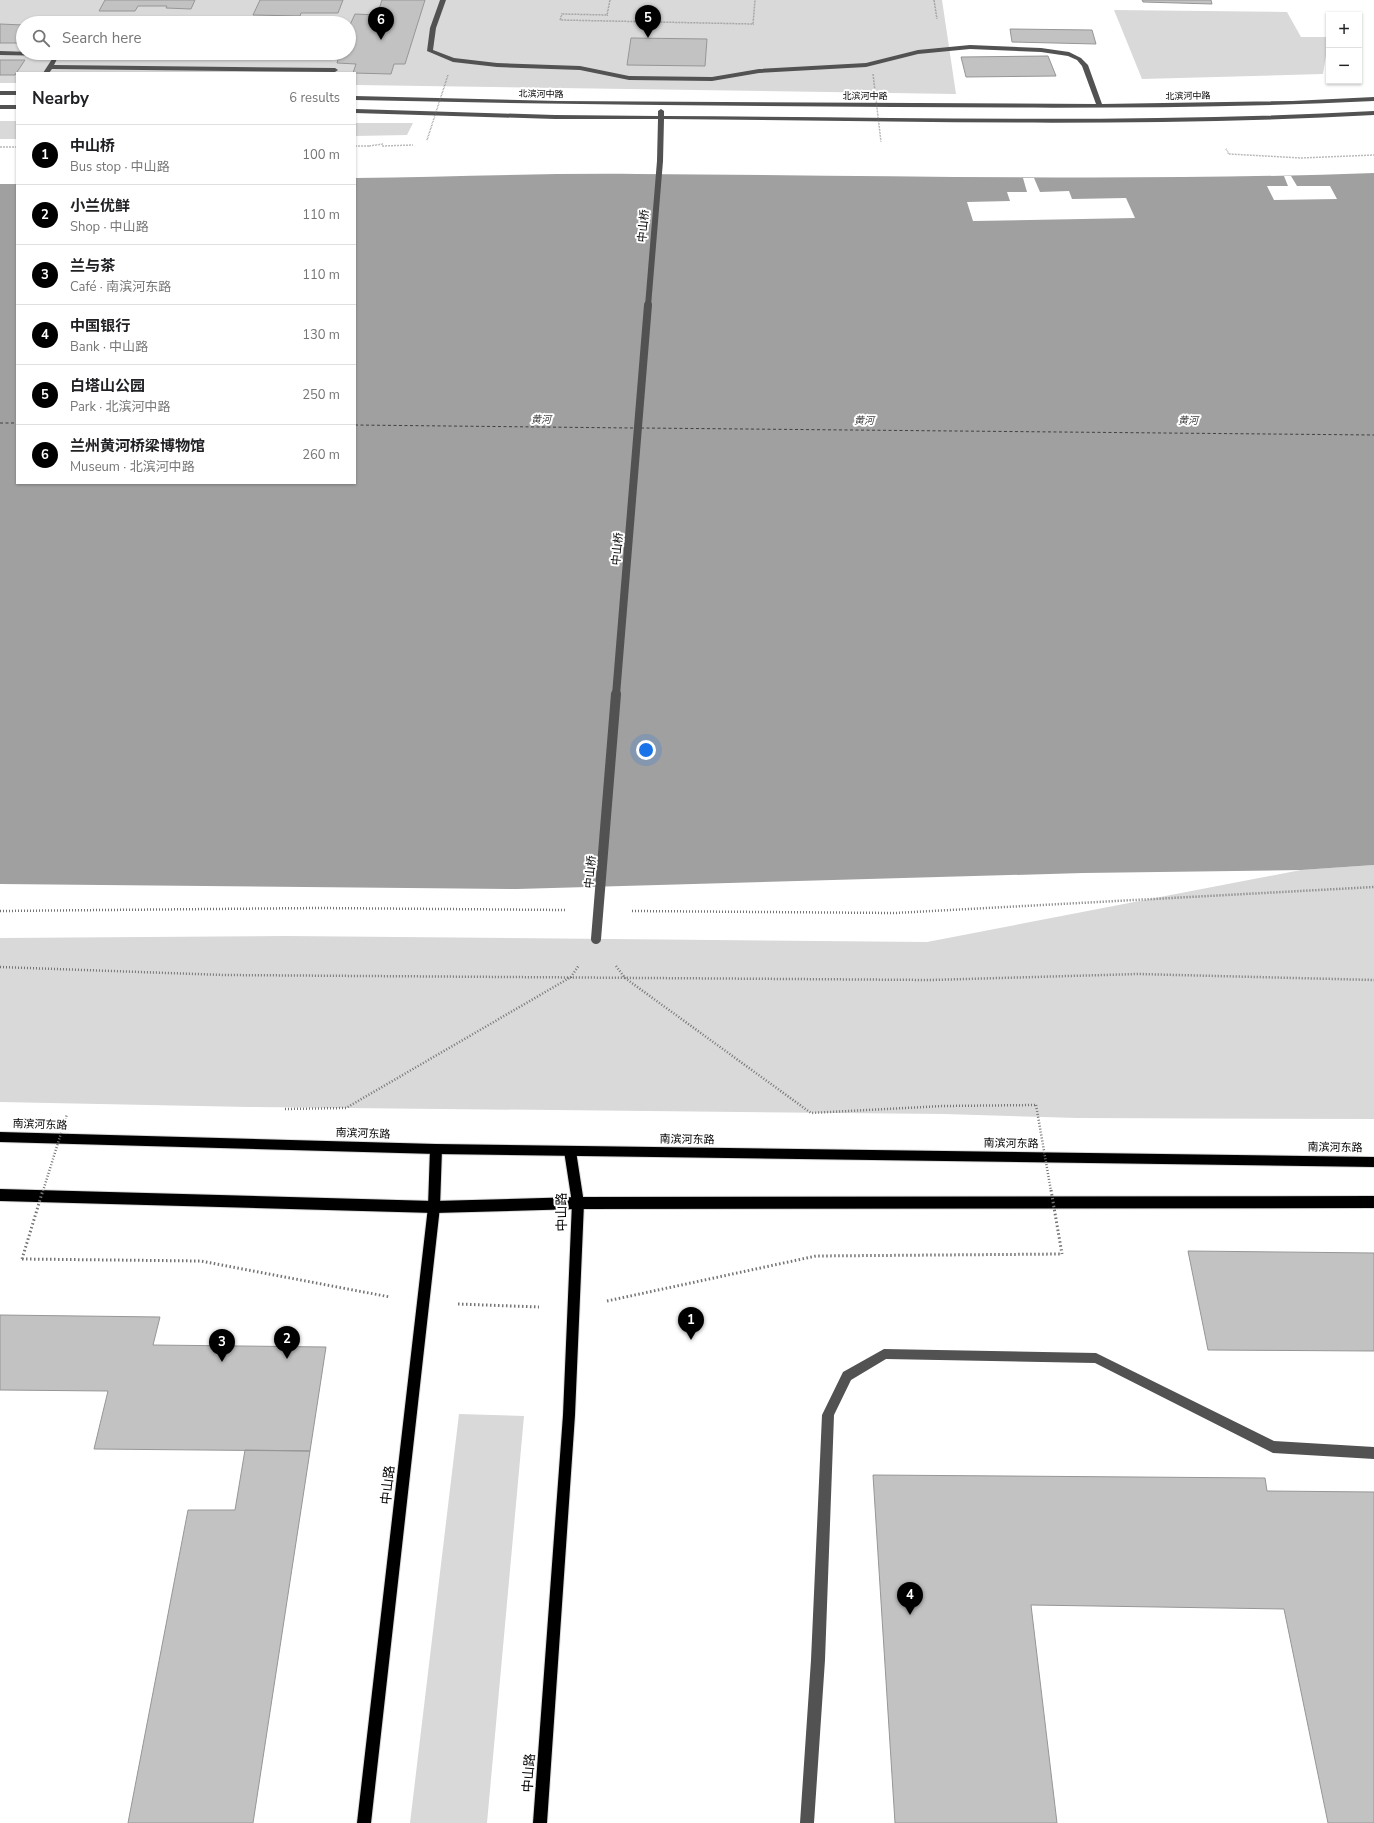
<!DOCTYPE html>
<meta charset="utf-8">
<style>
:root{--surface:#fff;--page:#f6f6f6;--text:#202124;--muted:#757577;--line:#e0e0e0;--accent:#000}
body{margin:0;font-family:"Nunito Sans","Noto Sans SC",sans-serif;background:var(--page);color:var(--text)}
.controls{position:absolute;right:12px;top:12px;display:grid;overflow:hidden;border-radius:0px;box-shadow:0 1px 3px #0004}
.controls button{width:36px;height:36px;display:grid;place-items:center;padding:0;border:0;border-bottom:1px solid var(--line);background:var(--surface);color:var(--text);font:20px sans-serif}
.you{position:absolute;left:646px;top:750px;width:14px;height:14px;margin:-10px;border:3px solid #fff;border-radius:50%;background:#1a73e8;box-shadow:0 0 0 6px #1a73e833}
.badge{display:grid;place-items:center;width:26px;height:26px;border-radius:50%;background:var(--accent);color:#fff;font-size:13px;font-weight:700}
.pin{position:absolute;translate:-50% -33px;filter:drop-shadow(0 1px 2px #0008)}
.pin::after{content:'';position:absolute;top:21px;width:14px;height:12px;background:inherit;clip-path:polygon(0 0,100% 0,50% 100%)}
.list{margin:0;padding:0;list-style:none}
h2{display:flex;justify-content:space-between;align-items:center;height:52px;margin:0;padding:0 16px;font-size:17px}
h2 small{font-size:13px;font-weight:400;color:var(--muted)}
.list li{display:grid;grid-template-columns:26px 1fr auto;gap:12px;align-items:center;box-sizing:border-box;height:60px;padding:0 16px;border-top:1px solid var(--line)}
.list b{display:block;font-size:15px;white-space:nowrap}
.list p{margin:0;font-size:13px;white-space:nowrap;color:var(--muted)}
.list em{font-size:13px;font-style:normal;color:var(--muted)}
.icon{flex:none;width:22px;height:22px;fill:none;stroke:currentColor;stroke-width:2;stroke-linecap:round;stroke-linejoin:round}
.map{position:relative;flex:none;width:1374px;height:1823px;overflow:hidden}
.search{position:absolute;background:var(--surface);box-shadow:0 1px 3px #0004;left:16px;top:16px;width:340px;height:44px;display:flex;align-items:center;gap:10px;box-sizing:border-box;padding:0 14px;border-radius:22px;color:var(--muted);font-size:15px}
.panel{position:absolute;background:var(--surface);box-shadow:0 1px 3px #0004;left:16px;top:72px;width:340px;height:412px;border-radius:0px}
.map>svg:first-child{display:block}
.green{fill:#d9d9d9;fill-rule:evenodd}
.water{fill:#a0a0a0}
.pier{fill:#fff}
.lines{fill:none;stroke-linecap:round;stroke-linejoin:round}
.ferry{stroke:#414141;stroke-width:1;stroke-dasharray:3 2.5;stroke-linecap:butt}
.building{fill:#c2c2c2;stroke:#969696}
.major-casing{stroke:#dbdbdb;stroke-width:2}
.highway-casing{stroke:#dbdbdb;stroke-width:2}
.path-far2{stroke:#747474;stroke-width:1.5;stroke-dasharray:0.5 1;stroke-linecap:butt}
.path-far1{stroke:#747474;stroke-width:2.5;stroke-dasharray:1 2;stroke-linecap:butt}
.path{stroke:#747474;stroke-width:3;stroke-dasharray:1.5 2.5;stroke-linecap:butt}
.minor{fill:#525252;fill-rule:evenodd}
.major{fill:#000;fill-rule:evenodd}
.highway{fill:#000;fill-rule:evenodd}
.path-bridge-far2{stroke:#747474;stroke-width:1.5;stroke-dasharray:0.5 1;stroke-linecap:butt}
.path-bridge-far1{stroke:#747474;stroke-width:2.5;stroke-dasharray:1 2;stroke-linecap:butt}
.path-bridge{stroke:#747474;stroke-width:3;stroke-dasharray:1.5 2.5;stroke-linecap:butt}
.minor-bridge-far2{stroke:#525252;stroke-width:6}
.minor-bridge-far1{stroke:#525252;stroke-width:8}
.minor-bridge{stroke:#525252;stroke-width:10}
.labels{text-anchor:middle;stroke-width:4;stroke-linejoin:round;paint-order:stroke}
.far-street-label{font-size:9px;fill:#000;stroke:#fff}
.far-water-label{font-size:10px;font-style:italic;fill:#414141;stroke:#fff}
.street-label{font-size:11px;fill:#000;stroke:#fff}
.near-street-label{font-size:13px;fill:#000;stroke:#fff}
</style>
<div class="map">
<svg width="1374" height="1823" viewBox="0 0 1374 1823">
<rect width="100%" height="100%" fill="#fff"/>
<path class="green" d="M0 0H942L956 94 355 85V73H17V83H0ZM23 23H349V53H23Z
M1114 10 1287 12 1301 37H1329L1323 74 1142 79Z
M0 121H17V139H0Z
M355 123H413L407 135 355 136Z
M1374 865V1119L1078 1118 944 1114 249 1107 0 1102V938L286 936 927 942 1301 870Z
M459 1414 524 1416 487 1823H410Z"/>
<path class="water" d="M1374 173V865L1301 870 1083 873 517 889 0 884V184H17V483H355V178C449 177 543 173 637 174 882 175 1128 182 1374 173Z"/>
<path class="pier" d="M1284 176H1291L1297 186H1330L1337 199 1274 200 1267 186H1288Z
M1023 178H1034L1040 192 1069 191 1072 199 1126 198 1135 218 973 221 967 202 1010 201 1007 192H1027Z"/>
<g class="lines">
<path class="ferry" d="M0 423H17
M355 425 633 428
M641 428 1374 435"/>
</g>
<path class="building" d="M105 0H195L191 9 166 8 167 6H138L135 11H99Z
M260 0H343L338 13H301L300 16 253 15Z
M382 0H425L405 64H394L391 74 353 73 356 64 337 63 340 53H349V27L355 14 377 15Z
M1142 0H1211L1212 4 1143 2Z
M0 24 23 25V43H0Z
M1010 29 1092 30 1096 44 1012 42Z
M631 38 707 39 705 66 627 65Z
M1048 56 1056 76 966 77 961 57Z
M0 60H25L15 75H0Z
M1188 1251 1374 1253V1351L1208 1350Z
M0 1315 160 1317 153 1345 326 1347 310 1451 94 1449 108 1391 0 1390Z
M245 1450 310 1451 253 1823H128L188 1510H235Z
M873 1475 1265 1478 1267 1491 1374 1492V1823H1328L1284 1609 1031 1605 1057 1823H895Z"/>
<g class="lines">
<g class="major-casing">
<path id="major" d="M436 1145 440 1146 442 1149 440 1207 371 1823H357L428 1207 430 1149 432 1146Z
M570 1147 574 1148 576 1151 584 1203 575 1415 547 1823H533L563 1415 572 1203 564 1151 566 1148Z"/>
</g>
<g class="highway-casing">
<path id="highway" d="M0 1132 436 1144 1374 1157V1167L436 1154 0 1142Z
M0 1189 434 1201 578 1197 1374 1196V1208L578 1209 434 1213 0 1201Z"/>
</g>
<path class="path-far2" d="M610 0 607 15 562 14 560 20 753 24 755 0
M934 0 937 19
M355 146H369
M369 146 383 144
M382 146 413 145
M0 147H17
M1226 149 1229 154 1301 158 1374 155"/>
<path class="path-far1" d="M0 911 318 908 565 910
M632 911 895 913 1374 887
M616 966 625 978 811 1113 943 1106 1036 1105
M0 967 224 975 931 980 1138 974 1374 980
M285 1109 346 1108 571 977 579 965"/>
<path class="path" d="M22 1259 201 1261 390 1297
M607 1301 816 1256 1062 1254
M458 1304 539 1307"/>
<path class="minor" d="M440 0H446L436 28 433 50 454 58 497 63 580 66 629 76 712 77 759 69 866 63 918 50 970 45 1041 48 1069 52 1081 58 1088 65 1102 104 1292 101 1374 97V101C1214 109 1053 108 893 107 713 106 534 104 355 100V96L558 101 1096 104 1082 66 1077 60 1068 56 1041 52 970 49 918 54 866 67 759 73 712 81 629 80 580 70 497 67 453 62 427 51 430 28Z
M0 51 60 53 54 65 335 68 338 70 335 72 52 69 49 73H43L54 56 0 55Z
M0 91H17V95H0Z
M0 105H17V109H0Z
M355 109 555 115 658 116V111L661 109 664 111V116C900 117 1138 124 1374 111V115C1138 128 900 121 664 119L663 161 660 163 657 161 658 119H555L355 113Z
M884 1349 1096 1353 1274 1441 1374 1447V1459L1273 1453 1095 1363 886 1359 851 1380 834 1415 825 1660 814 1823H800L811 1660 822 1415 843 1372Z"/>
<use href="#major" class="major"/>
<use href="#highway" class="highway"/>
<path class="path-bridge-far2" d="M873 74 881 142
M427 140 448 75"/>
<path class="path-bridge-far1" d="M1036 1105 1051 1191
M43 1191 67 1114"/>
<path class="path-bridge" d="M1051 1190 1062 1254
M22 1259 43 1190"/>
<path class="minor-bridge-far2" d="M648 306 660 161"/>
<path class="minor-bridge-far1" d="M616 695 648 305"/>
<path class="minor-bridge" d="M596 939 616 694"/>
</g>
<g class="labels">
<g class="far-street-label">
<text transform="translate(541 94) rotate(1)" y="3">北滨河中路</text>
<text x="865" y="99">北滨河中路</text>
<text transform="translate(1188 96) rotate(-1)" y="3">北滨河中路</text>
</g>
<g class="far-water-label">
<text x="541" y="423">黄河</text>
<text x="864" y="424">黄河</text>
<text x="1188" y="424">黄河</text>
</g>
<g class="street-label">
<text transform="translate(643 226) rotate(-85)" y="4">中山桥</text>
<text transform="translate(617 549) rotate(-85)" y="4">中山桥</text>
<text transform="translate(590 872) rotate(-85)" y="4">中山桥</text>
<text transform="translate(40 1124) rotate(2)" y="4">南滨河东路</text>
<text transform="translate(363 1133) rotate(2)" y="4">南滨河东路</text>
<text transform="translate(687 1139) rotate(1)" y="4">南滨河东路</text>
<text transform="translate(1011 1143) rotate(1)" y="4">南滨河东路</text>
<text transform="translate(1335 1147) rotate(1)" y="4">南滨河东路</text>
</g>
<g class="near-street-label">
<text transform="translate(561 1212) rotate(-91)" y="5">中山路</text>
<text transform="translate(387 1485) rotate(-84)" y="5">中山路</text>
<text transform="translate(528 1773) rotate(-86)" y="5">中山路</text>
</g>
</g>
</svg>
<div class="controls">
<button>+</button>
<button>−</button>
</div>
<div class="you"></div>
<div class="pin badge" style="left:691px;top:1340px">1</div>
<div class="pin badge" style="left:287px;top:1359px">2</div>
<div class="pin badge" style="left:222px;top:1362px">3</div>
<div class="pin badge" style="left:910px;top:1615px">4</div>
<div class="pin badge" style="left:648px;top:38px">5</div>
<div class="pin badge" style="left:381px;top:40px">6</div>
<div class="search"><svg class="icon" aria-label="search" viewBox="0 0 24 24"><circle cx="10" cy="10" r="6"/><path d="M15 15l6 6"/></svg>Search here</div>
<section class="panel">
<h2>Nearby<small>6 results</small></h2>
<ul class="list">
<li><span class="badge">1</span><div><b>中山桥</b><p>Bus stop · 中山路</p></div><em>100 m</em></li>
<li><span class="badge">2</span><div><b>小兰优鲜</b><p>Shop · 中山路</p></div><em>110 m</em></li>
<li><span class="badge">3</span><div><b>兰与茶</b><p>Café · 南滨河东路</p></div><em>110 m</em></li>
<li><span class="badge">4</span><div><b>中国银行</b><p>Bank · 中山路</p></div><em>130 m</em></li>
<li><span class="badge">5</span><div><b>白塔山公园</b><p>Park · 北滨河中路</p></div><em>250 m</em></li>
<li><span class="badge">6</span><div><b>兰州黄河桥梁博物馆</b><p>Museum · 北滨河中路</p></div><em>260 m</em></li>
</ul>
</section>
</div>
